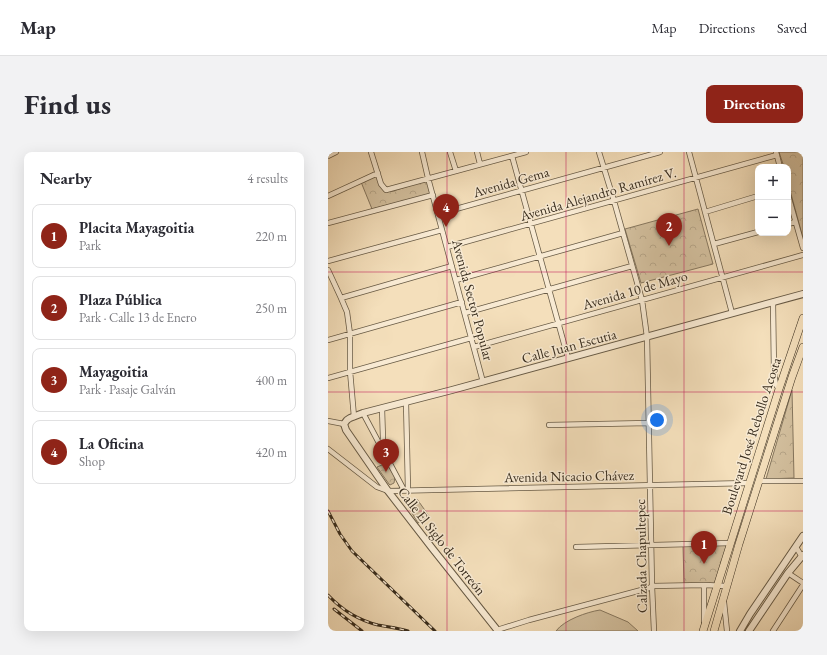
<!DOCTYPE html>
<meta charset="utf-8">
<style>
:root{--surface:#fff;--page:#f2f2f3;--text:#2b2b33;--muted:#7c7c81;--line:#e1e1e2;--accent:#8f2418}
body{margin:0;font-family:"EB Garamond",serif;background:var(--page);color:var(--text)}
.controls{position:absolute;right:12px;top:12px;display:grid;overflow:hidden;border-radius:8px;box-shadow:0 4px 16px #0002}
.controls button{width:36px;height:36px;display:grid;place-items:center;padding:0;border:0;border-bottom:1px solid var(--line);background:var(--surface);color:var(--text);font:20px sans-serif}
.you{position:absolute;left:329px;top:268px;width:14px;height:14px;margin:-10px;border:3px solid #fff;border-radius:50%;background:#1a73e8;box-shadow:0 0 0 6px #1a73e833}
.badge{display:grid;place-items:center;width:26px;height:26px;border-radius:50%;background:var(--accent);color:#fff;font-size:13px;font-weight:700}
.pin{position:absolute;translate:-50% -33px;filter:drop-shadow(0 1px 2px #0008)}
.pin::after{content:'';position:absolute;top:21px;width:14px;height:12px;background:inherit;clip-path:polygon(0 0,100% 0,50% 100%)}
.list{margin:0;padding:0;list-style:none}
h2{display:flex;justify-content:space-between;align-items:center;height:52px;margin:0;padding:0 16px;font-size:17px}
h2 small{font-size:13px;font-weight:400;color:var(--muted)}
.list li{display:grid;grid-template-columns:26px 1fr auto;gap:12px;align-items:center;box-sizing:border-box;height:64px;margin:0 8px 8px;padding:0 8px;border:1px solid var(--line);border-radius:8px}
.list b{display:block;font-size:15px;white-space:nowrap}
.list p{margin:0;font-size:13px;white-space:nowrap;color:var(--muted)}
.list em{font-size:13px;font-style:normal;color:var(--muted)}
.map{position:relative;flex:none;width:475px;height:479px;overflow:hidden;border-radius:8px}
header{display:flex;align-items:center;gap:24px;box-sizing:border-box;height:56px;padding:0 20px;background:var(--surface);border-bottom:1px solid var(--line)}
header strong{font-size:19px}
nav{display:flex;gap:22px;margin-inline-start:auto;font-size:14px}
.intro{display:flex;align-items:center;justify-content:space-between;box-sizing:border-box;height:96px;padding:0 24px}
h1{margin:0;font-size:28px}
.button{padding:10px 18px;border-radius:8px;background:var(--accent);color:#fff;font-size:14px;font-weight:700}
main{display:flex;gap:24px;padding:0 24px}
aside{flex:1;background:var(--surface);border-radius:8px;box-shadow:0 4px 16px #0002}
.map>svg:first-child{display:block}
.forest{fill:url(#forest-crowns);stroke:#86775f}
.pitch{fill:#d4c1a0;stroke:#86775f}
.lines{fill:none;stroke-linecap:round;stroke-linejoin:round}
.minor-casing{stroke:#675a45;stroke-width:6}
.tertiary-casing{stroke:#675a45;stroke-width:8}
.primary-casing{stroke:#382d1e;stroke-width:8}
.minor{stroke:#f8ead3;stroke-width:4.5}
.tertiary{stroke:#f8ead3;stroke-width:6}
.primary{stroke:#f4dfbb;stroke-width:7}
.rail-casing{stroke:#382d1e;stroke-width:3}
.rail{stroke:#f8ead3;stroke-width:1.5;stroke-dasharray:4.5;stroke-linecap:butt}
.grid{fill:none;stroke:#c2185b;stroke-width:1;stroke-opacity:0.55}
.labels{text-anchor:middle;stroke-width:3;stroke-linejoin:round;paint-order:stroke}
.street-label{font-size:14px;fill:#382d1e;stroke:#f8ead3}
</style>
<header>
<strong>Map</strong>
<nav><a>Map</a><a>Directions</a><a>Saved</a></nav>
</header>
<div class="intro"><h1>Find us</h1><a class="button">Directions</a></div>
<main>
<aside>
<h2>Nearby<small>4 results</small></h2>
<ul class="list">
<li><span class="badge">1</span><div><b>Placita Mayagoitia</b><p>Park</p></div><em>220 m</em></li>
<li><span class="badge">2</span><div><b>Plaza Pública</b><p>Park · Calle 13 de Enero</p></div><em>250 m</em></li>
<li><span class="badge">3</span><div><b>Mayagoitia</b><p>Park · Pasaje Galván</p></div><em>400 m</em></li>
<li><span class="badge">4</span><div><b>La Oficina</b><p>Shop</p></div><em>420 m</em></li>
</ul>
</aside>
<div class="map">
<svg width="475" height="479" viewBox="0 0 475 479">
<defs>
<pattern id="forest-crowns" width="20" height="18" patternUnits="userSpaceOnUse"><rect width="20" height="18" fill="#d4c1a0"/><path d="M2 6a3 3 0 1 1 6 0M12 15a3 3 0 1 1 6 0" fill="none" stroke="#b7a689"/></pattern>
</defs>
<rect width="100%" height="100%" fill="#f4dfbb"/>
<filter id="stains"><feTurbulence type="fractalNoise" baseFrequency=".005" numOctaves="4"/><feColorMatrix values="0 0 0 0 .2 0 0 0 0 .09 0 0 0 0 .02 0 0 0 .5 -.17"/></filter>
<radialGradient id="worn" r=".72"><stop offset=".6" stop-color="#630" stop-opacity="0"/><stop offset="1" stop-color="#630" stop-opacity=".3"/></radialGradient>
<path class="forest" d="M451 0H475V86L460 31V15H456Z
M50 22 52 32 61 39H65L100 28 103 42 44 57 33 30Z
M370 57 385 112 313 131 297 77Z
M464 238 466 326 438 327Z
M59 311 67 325 66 331 62 333 61 332 49 315Z
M402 392 389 432H356L355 393Z"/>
<path class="pitch" d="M89 347 101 364 90 371 79 353Z
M272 458 300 470 310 479H228C236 468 259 460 272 458Z"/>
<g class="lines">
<g class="minor-casing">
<path id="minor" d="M43 0 53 32 58 38 198 0
M94 0 100 26 155 230
M122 0 128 19
M149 0 152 12
M271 0 286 49 295 81 314 148 319 185 324 434 326 479
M361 0 404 161
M448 0 452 15
M0 4 8 0
M184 4 240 206
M460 43 475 96
M0 44 50 21
M377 60 430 44
M110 62 332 0
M0 71 105 43
M460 72 467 70
M386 92 430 80
M119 95 449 3
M0 109 114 78
M0 118 13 146 19 160 22 182V219L26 265
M128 128 295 81
M13 146 124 114
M445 150 446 221 448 233 451 237
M137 161 304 114
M0 188 134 150
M146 195 475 103
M0 226 143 186
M78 250 80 338
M35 261 76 338
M0 269 16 272
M221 273 321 271
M53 295 55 287 54 256
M0 297 49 335 60 339 422 331
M431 329H475
M248 395 403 391
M468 395 474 405
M460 421 475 431
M376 433V470
M396 450 399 479
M169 478 201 468 321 436 324 434 376 433 399 434
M445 479 475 433"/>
</g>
<g class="tertiary-casing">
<path id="tertiary" d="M170 479 104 396 60 339 18 278 16 272 19 268 22 266 35 261 124 238 475 142
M412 479 422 462 475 384
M421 479 460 421 475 403"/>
</g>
<g class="primary-casing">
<path id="primary" d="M375 479 451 237 475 166
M386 479 411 392 464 225 475 195"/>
</g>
<use href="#minor" class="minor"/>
<use href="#tertiary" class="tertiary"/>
<use href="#primary" class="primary"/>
<g class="rail-casing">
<path id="rail" d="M0 359 12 382 24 399 107 479
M0 443C14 458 30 468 50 473 60 475 70 476 80 479
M6 457 34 479"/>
</g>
<use href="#rail" class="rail"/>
</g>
<path class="grid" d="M119 0V479M238 0V479M356 0V479M0 120H475M0 240H475M0 359H475"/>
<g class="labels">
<g class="street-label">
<text transform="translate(183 30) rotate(-16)" y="5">Avenida Gema</text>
<text transform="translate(270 42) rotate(-16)" y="5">Avenida Alejandro Ramírez V.</text>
<text transform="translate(307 138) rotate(-16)" y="5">Avenida 10 de Mayo</text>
<text transform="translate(145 148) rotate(75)" y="5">Avenida Sector Popular</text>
<text transform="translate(241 194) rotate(-15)" y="5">Calle Juan Escutia</text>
<text transform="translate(423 284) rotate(-72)" y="5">Boulevard José Rebollo Acosta</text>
<text transform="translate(241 324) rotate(-1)" y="5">Avenida Nicacio Chávez</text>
<text transform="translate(114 389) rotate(52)" y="5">Calle El Siglo de Torreón</text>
<text transform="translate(313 404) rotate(-91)" y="5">Calzada Chapultepec</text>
</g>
</g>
<rect width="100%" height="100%" filter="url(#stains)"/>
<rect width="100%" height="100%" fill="url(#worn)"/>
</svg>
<div class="controls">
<button>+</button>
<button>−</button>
</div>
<div class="you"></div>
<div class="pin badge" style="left:376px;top:412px">1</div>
<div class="pin badge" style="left:341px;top:94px">2</div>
<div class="pin badge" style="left:58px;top:320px">3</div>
<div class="pin badge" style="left:118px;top:75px">4</div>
</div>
</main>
